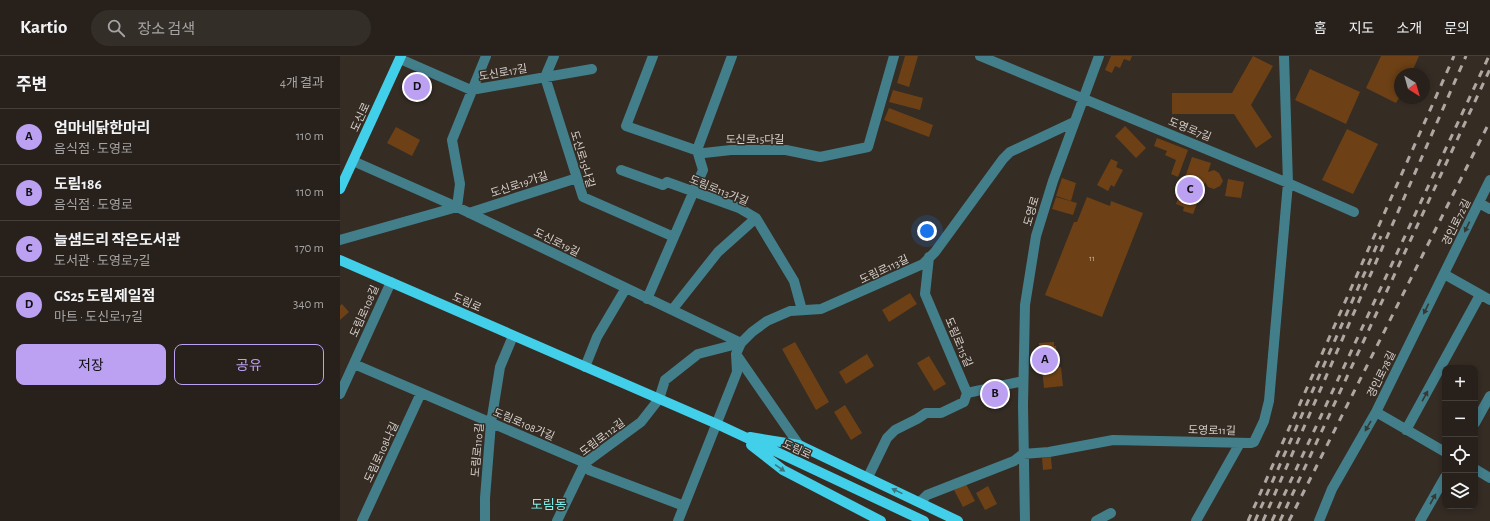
<!DOCTYPE html>
<html lang="ko">
<meta charset="utf-8">
<style>
:root{--surface:#28211b;--page:#342e28;--text:#f1f3f6;--muted:#a5a3a3;--line:#443e3a;--accent:#bca0f2}
body{margin:0;font-family:"Alegreya Sans","Noto Sans KR",sans-serif;background:var(--page);color:var(--text)}
.controls{position:absolute;right:12px;bottom:12px;display:grid;overflow:hidden;border-radius:8px;box-shadow:0 2px 6px #0003}
.controls button{width:36px;height:36px;display:grid;place-items:center;padding:0;border:0;border-bottom:1px solid var(--line);background:var(--surface);color:var(--text);font:20px sans-serif}
.compass{position:absolute;left:1054px;top:12px;width:36px;height:36px;border-radius:50%;background:var(--surface);box-shadow:0 2px 6px #0003;rotate:143deg}
.you{position:absolute;left:587px;top:175px;width:14px;height:14px;margin:-10px;border:3px solid #fff;border-radius:50%;background:#1a73e8;box-shadow:0 0 0 6px #1a73e833}
.badge{display:grid;place-items:center;width:26px;height:26px;border-radius:50%;background:var(--accent);color:#111;font-size:13px;font-weight:700}
.pin{position:absolute;translate:-50% -50%;border:2px solid #fff;box-shadow:0 1px 4px #0006}
.list{margin:0;padding:0;list-style:none}
h2{display:flex;justify-content:space-between;align-items:center;height:52px;margin:0;padding:0 16px;font-size:17px}
h2 small{font-size:13px;font-weight:400;color:var(--muted)}
.list li{display:grid;grid-template-columns:26px 1fr auto;gap:12px;align-items:center;box-sizing:border-box;height:56px;padding:0 16px;border-top:1px solid var(--line)}
.list b{display:block;font-size:15px;white-space:nowrap}
.list p{margin:0;font-size:13px;white-space:nowrap;color:var(--muted)}
.list em{font-size:13px;font-style:normal;color:var(--muted)}
.actions{display:flex;gap:8px;padding:12px 16px}
.actions a{flex:1;padding:9px 0;border:1px solid var(--accent);border-radius:8px;text-align:center;font-size:14px;color:var(--accent)}
.actions .main{background:var(--accent);color:#111}
.icon{flex:none;width:22px;height:22px;fill:none;stroke:currentColor;stroke-width:2;stroke-linecap:round;stroke-linejoin:round}
.map{position:relative;flex:none;width:1150px;height:465px;overflow:hidden}
header{display:flex;align-items:center;gap:24px;box-sizing:border-box;height:56px;padding:0 20px;background:var(--surface);border-bottom:1px solid var(--line)}
header strong{font-size:19px}
nav{display:flex;gap:22px;margin-inline-start:auto;font-size:14px}
.search{width:280px;height:36px;background:var(--page);display:flex;align-items:center;gap:10px;box-sizing:border-box;padding:0 14px;border-radius:22px;color:var(--muted);font-size:15px}
main{display:flex}
aside{flex:1;background:var(--surface)}
.map>svg:first-child{display:block}
.building{fill:#6d4115}
.lines{fill:none;stroke-linecap:round;stroke-linejoin:round}
.minor{stroke:#437f8b;stroke-width:10}
.major{stroke:#42cfea;stroke-width:10}
.rail{stroke:#aea7a2;stroke-width:3;stroke-dasharray:7 7;stroke-linecap:butt}
.oneway{fill:#373833}
.oneway2{fill:#3b757d}
.labels{text-anchor:middle;stroke-width:3;stroke-linejoin:round;paint-order:stroke}
.number-label{font-size:9px;fill:#bdae9f}
.street-label{font-size:11px;fill:#d8d2cd;stroke:#352c24}
.quarter-label{font-size:13px;fill:#82eee8;stroke:#352c24}
</style>
<header>
<strong>Kartio</strong>
<div class="search"><svg class="icon" aria-label="search" viewBox="0 0 24 24"><circle cx="10" cy="10" r="6"/><path d="M15 15l6 6"/></svg>장소 검색</div>
<nav><a>홈</a><a>지도</a><a>소개</a><a>문의</a></nav>
</header>
<main>
<aside>
<h2>주변<small>4개 결과</small></h2>
<ul class="list">
<li><span class="badge">A</span><div><b>엄마네닭한마리</b><p>음식점 · 도영로</p></div><em>110 m</em></li>
<li><span class="badge">B</span><div><b>도림186</b><p>음식점 · 도영로</p></div><em>110 m</em></li>
<li><span class="badge">C</span><div><b>늘샘드리 작은도서관</b><p>도서관 · 도영로7길</p></div><em>170 m</em></li>
<li><span class="badge">D</span><div><b>GS25 도림제일점</b><p>마트 · 도신로17길</p></div><em>340 m</em></li>
</ul>
<div class="actions"><a class="main">저장</a><a>공유</a></div>
</aside>
<div class="map">
<svg width="1150" height="465" viewBox="0 0 1150 465">
<rect width="100%" height="100%" fill="#352c24"/>
<path class="building" d="M565 0H578L569 31 557 27Z
M771 0H792L790 5 784 3 780 12 775 10 772 17 765 14Z
M913 0 933 10 911 49 932 81 916 92 894 58H832V37H892Z
M1041 0H1079L1071 18H1060V40L1056 47 1026 32Z
M970 13 1020 36 1006 68 955 44Z
M553 34 583 42 580 54 549 46Z
M549 52 593 69 589 81 544 64Z
M785 70 806 92 796 102 775 80Z
M56 71 80 84 72 100 47 87Z
M1007 73 1038 88 1013 138 982 124Z
M817 82 848 94 838 121 831 118 836 104 825 99 827 95 814 90Z
M852 101 871 107 868 116 874 114 879 117 883 125 880 130 874 133 868 131 865 126 853 158 843 155 844 151 836 148Z
M771 103 778 106 776 111 783 114 774 131 771 129 768 135 757 129Z
M722 122 736 127 731 145 716 140Z
M888 123 904 126 901 142 885 140Z
M716 141 737 147 733 159 712 153Z
M747 141 770 150 771 145 803 157 762 261 705 239 734 166H737Z
M570 237 577 248 549 266 542 254Z
M2 248 9 256 0 264V250Z
M455 286 489 346 476 354 442 293Z
M714 286V290H716L717 305H700L699 287Z
M527 298 534 310 506 328 499 316Z
M589 300 606 328 594 335 577 307Z
M721 311 723 330 704 332 702 313Z
M505 349 522 377 511 384 494 356Z
M711 401 712 413 703 414 702 402Z
M626 428 635 445 623 451 614 434Z
M648 430 657 448 645 454 636 437Z"/>
<g class="lines">
<path class="minor" d="M214 0 205 21 243 141 334 181
M313 0 286 70 364 97 391 94H446L480 101 528 91 554 0
M640 0 948 127 1014 156
M60 3 131 34 252 13
M13 105 117 151 401 287
M281 114 323 129 327 126 399 152 416 162 454 225 462 254
M1139 147 1150 153
M129 157 237 122
M0 184 117 151 120 128 112 84 146 0
M1104 218 1150 244
M307 243 363 114 357 94 392 0
M332 254 378 196 416 162
M396 298 459 389
M14 308 245 407 249 414 344 450
M245 311 257 281 286 232
M627 337 683 325
M0 338 51 226
M1036 356 1105 396
M1135 367 1150 340
M1066 374 1140 239
M1135 413 1150 422
M528 421 547 382 555 374 577 363 586 357H601L624 346 627 337 585 238 589 201
M580 446 587 439 674 405 683 398 709 396 773 384 911 387 914 386 924 365 929 345 948 127 944 0
M22 465 81 337
M145 465V442L151 367 160 311 173 280
M217 465 245 407 301 366 319 343 325 324 358 298 401 287
M338 465 397 316 396 298 401 287 412 276 427 265 450 255 481 253 583 208 595 196 663 103 670 96 734 66
M685 465 683 349 685 249 696 180 713 125 759 0
M756 465 771 457
M856 465 900 387
M979 465 992 433 1036 356 1150 124
M1080 465 1105 421"/>
<path class="major" d="M0 133 61 0
M0 204 377 368 584 465
M410 381 459 389 618 465
M411 389 443 414 541 465"/>
<path class="rail" d="M908 465 1114 0
M915 465 1041 180
M923 465 1126 0
M932 465 1149 0
M940 465 1150 13
M949 465 1150 65"/>
</g>
<defs><path id="oneway-solid" d="M-6-.8H1V-3.2L6.5 0L1 3.2V.8H-6Z"/></defs>
<g class="oneway">
<use href="#oneway-solid" transform="translate(1127 171) rotate(116)"/>
<use href="#oneway-solid" transform="translate(1086 253) rotate(116)"/>
<use href="#oneway-solid" transform="translate(1085 340) rotate(-61)"/>
<use href="#oneway-solid" transform="translate(1028 370) rotate(120)"/>
<use href="#oneway-solid" transform="translate(1093 443) rotate(-61)"/>
</g>
<g class="oneway2">
<use href="#oneway-solid" transform="translate(440 412) rotate(35)"/>
<use href="#oneway-solid" transform="translate(557 435) rotate(-154)"/>
</g>
<g class="labels">
<g class="number-label">
<text x="752" y="205">11</text>
</g>
<g class="street-label">
<text transform="translate(163 16) rotate(-10)" y="4">도신로17길</text>
<text transform="translate(20 61) rotate(-65)" y="4">도신로</text>
<text transform="translate(850 73) rotate(22)" y="4">도영로7길</text>
<text x="415" y="87">도신로15다길</text>
<text transform="translate(243 103) rotate(73)" y="4">도신로15나길</text>
<text transform="translate(179 128) rotate(-18)" y="4">도신로19가길</text>
<text transform="translate(379 134) rotate(22)" y="4">도림로113가길</text>
<text transform="translate(691 155) rotate(-74)" y="4">도영로</text>
<text transform="translate(1116 166) rotate(-64)" y="4">경인로72길</text>
<text transform="translate(217 186) rotate(26)" y="4">도신로19길</text>
<text transform="translate(544 213) rotate(-25)" y="4">도림로113길</text>
<text transform="translate(127 246) rotate(24)" y="4">도림로</text>
<text transform="translate(24 255) rotate(-66)" y="4">도림로108길</text>
<text transform="translate(619 286) rotate(67)" y="4">도림로115길</text>
<text transform="translate(1041 318) rotate(-64)" y="4">경인로78길</text>
<text transform="translate(184 368) rotate(23)" y="4">도림로108가길</text>
<text transform="translate(872 374) rotate(1)" y="4">도영로11길</text>
<text transform="translate(262 381) rotate(-37)" y="4">도림로112길</text>
<text transform="translate(457 393) rotate(25)" y="4">도림로</text>
<text transform="translate(137 394) rotate(-85)" y="4">도림로110길</text>
<text transform="translate(41 396) rotate(-65)" y="4">도림로108나길</text>
</g>
<g class="quarter-label">
<text x="209" y="453">도림동</text>
</g>
</g>
</svg>
<div class="controls">
<button>+</button>
<button>−</button>
<button><svg class="icon" aria-label="locate" viewBox="0 0 24 24"><circle cx="12" cy="12" r="6"/><path d="M12 2v4M12 18v4M2 12h4M18 12h4"/></svg></button>
<button><svg class="icon" aria-label="layers" viewBox="0 0 24 24"><path d="M12 4l9 5-9 5-9-5zM3 14l9 5 9-5"/></svg></button>
</div>
<svg class="compass" viewBox="-18 -18 36 36"><path d="M0-13l5 13h-10z" fill="#e53935"/><path d="M0 13l5-13h-10z" fill="#a5a3a3"/></svg>
<div class="you"></div>
<div class="pin badge" style="left:705px;top:304px">A</div>
<div class="pin badge" style="left:655px;top:338px">B</div>
<div class="pin badge" style="left:850px;top:134px">C</div>
<div class="pin badge" style="left:77px;top:31px">D</div>
</div>
</main>
